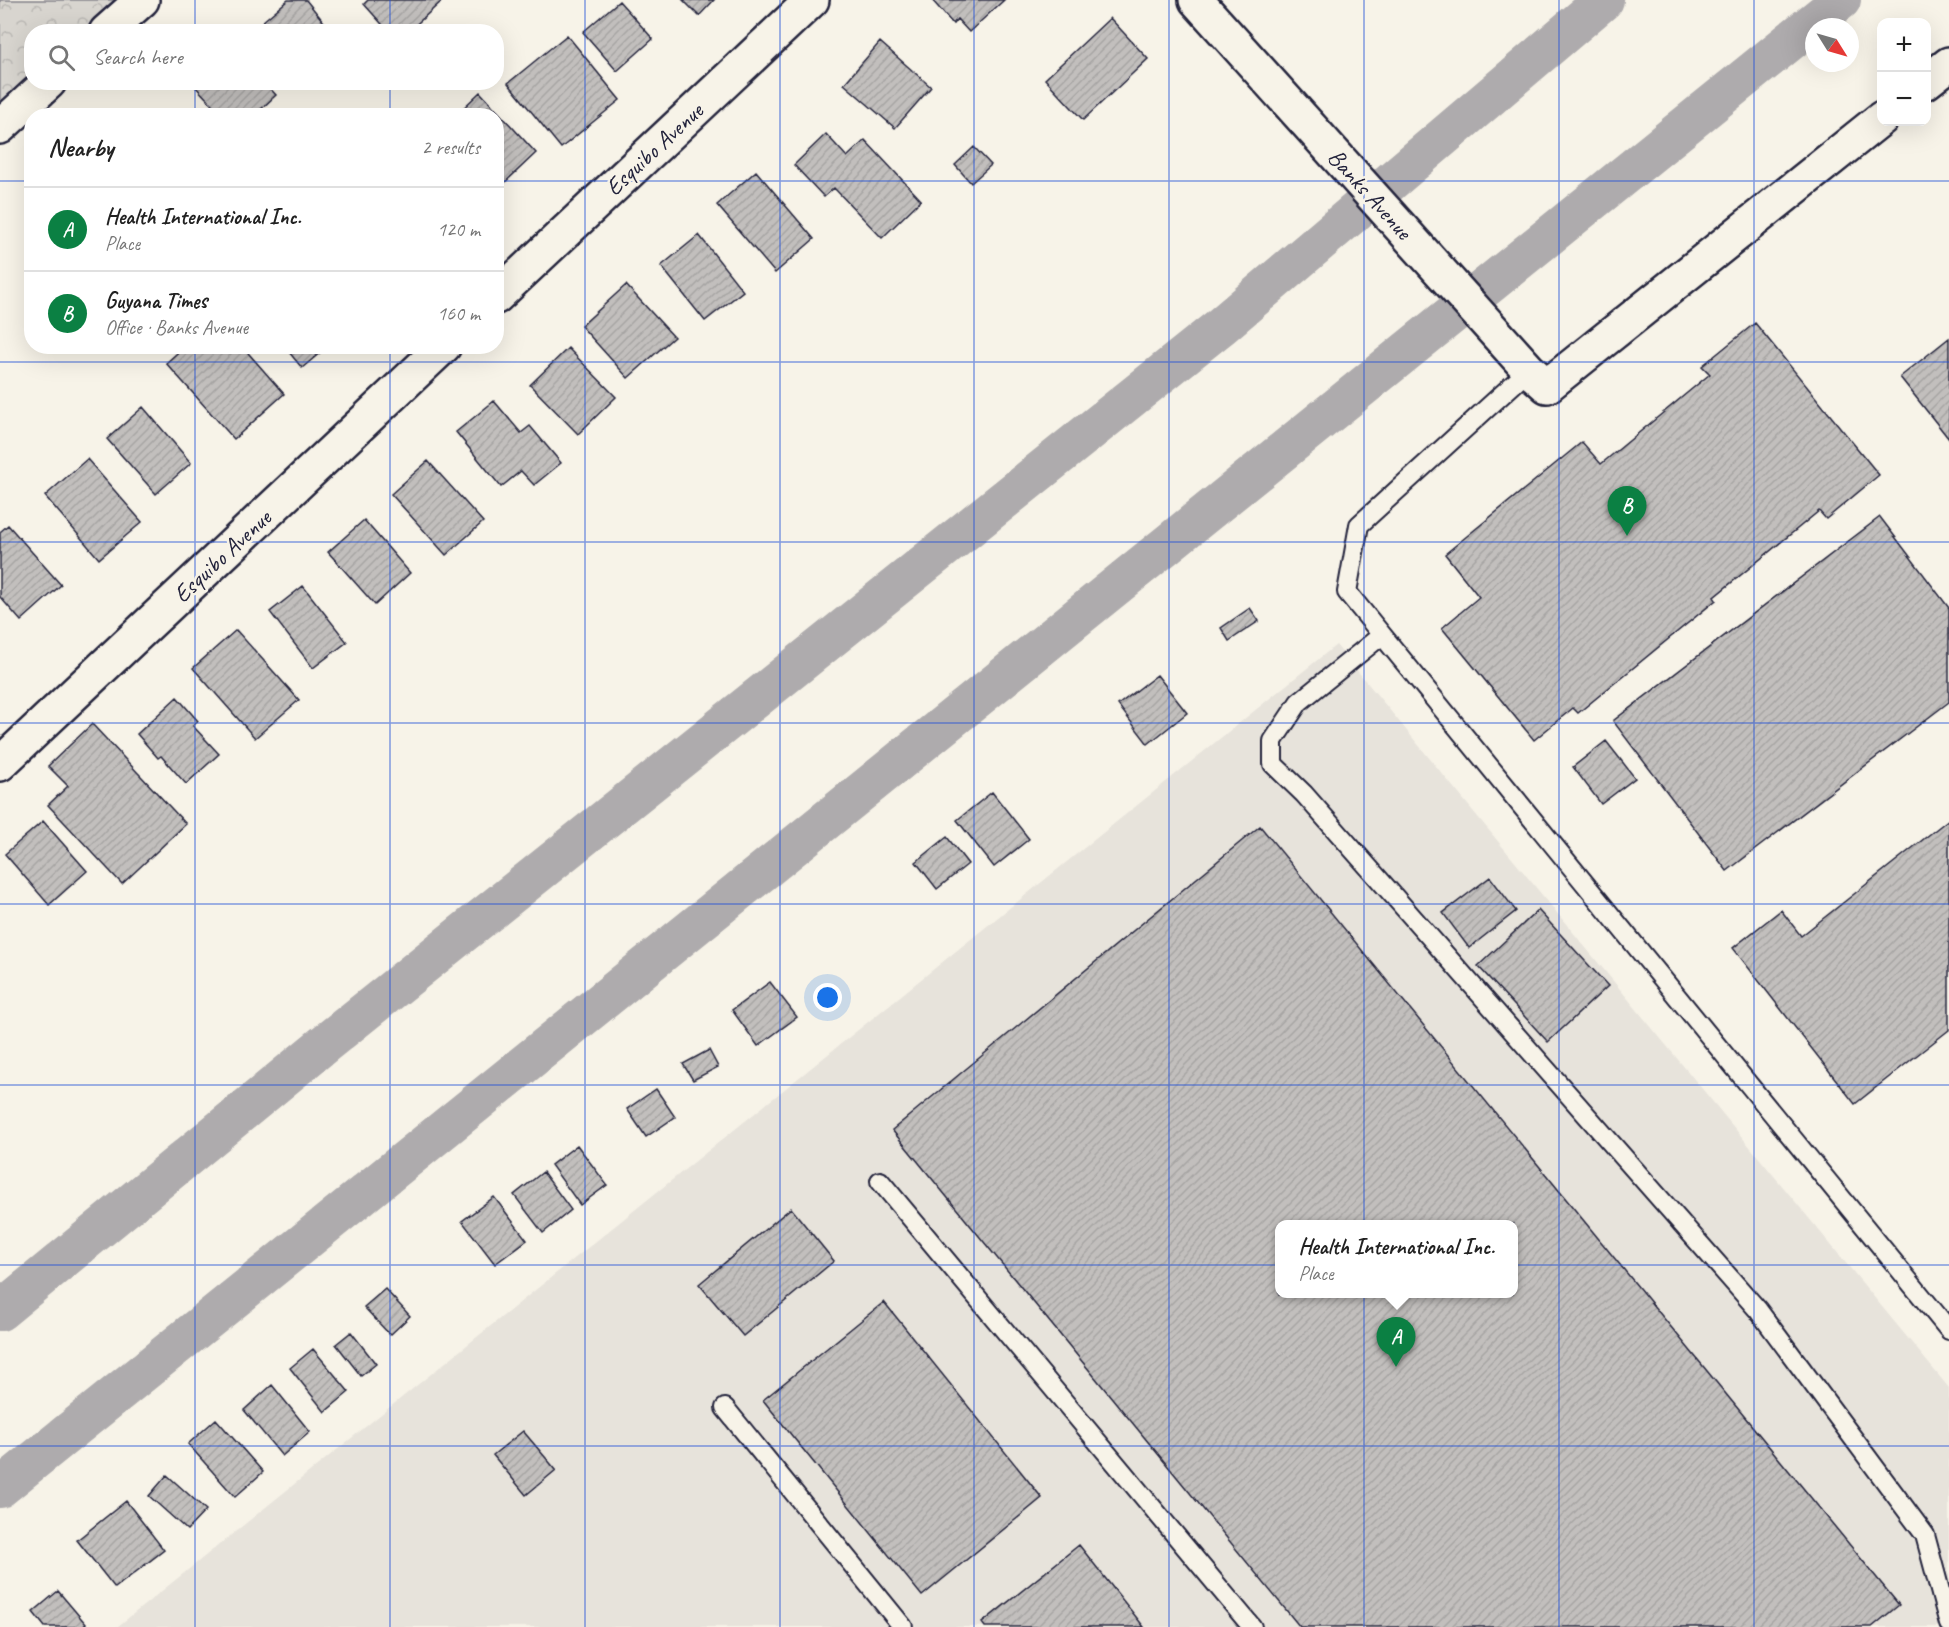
<!DOCTYPE html>
<meta charset="utf-8">
<style>
:root{--surface:#fff;--page:#f6f6f6;--text:#222;--muted:#767676;--line:#e0e0e0;--accent:#0b8043}
body{margin:0;font-family:Caveat,sans-serif;background:var(--page);color:var(--text)}
.controls{position:absolute;right:18px;top:18px;display:grid;overflow:hidden;border-radius:12px;box-shadow:0 6px 24px #0002}
.controls button{width:54px;height:54px;display:grid;place-items:center;padding:0;border:0;border-bottom:2px solid var(--line);background:var(--surface);color:var(--text);font:30px sans-serif}
.compass{position:absolute;left:1805px;top:18px;width:54px;height:54px;border-radius:50%;background:var(--surface);box-shadow:0 6px 24px #0002;rotate:127deg}
.you{position:absolute;left:828px;top:998px;width:21px;height:21px;margin:-15px;border:4px solid #fff;border-radius:50%;background:#1a73e8;box-shadow:0 0 0 9px #1a73e833}
.badge{display:grid;place-items:center;width:39px;height:39px;border-radius:50%;background:var(--accent);color:#fff;font-size:20px;font-weight:700}
.pin{position:absolute;translate:-50% -50px;filter:drop-shadow(0 2px 3px #0008)}
.pin::after{content:'';position:absolute;top:32px;width:21px;height:18px;background:inherit;clip-path:polygon(0 0,100% 0,50% 100%)}
.popup{position:absolute;left:1275px;top:1220px;width:243px;height:78px;box-sizing:border-box;display:grid;place-content:center;border-radius:12px;background:var(--surface);filter:drop-shadow(0 2px 4px #0005);font-size:20px;white-space:nowrap;color:var(--muted)}
.popup b{font-size:22px;color:var(--text)}
.popup::after{content:'';position:absolute;left:50%;top:100%;margin-left:-12px;border:12px solid transparent;border-top-color:var(--surface)}
.list{margin:0;padding:0;list-style:none}
h2{display:flex;justify-content:space-between;align-items:center;height:78px;margin:0;padding:0 24px;font-size:26px}
h2 small{font-size:20px;font-weight:400;color:var(--muted)}
.list li{display:grid;grid-template-columns:39px 1fr auto;gap:18px;align-items:center;box-sizing:border-box;height:84px;padding:0 24px;border-top:2px solid var(--line)}
.list b{display:block;font-size:22px;white-space:nowrap}
.list p{margin:0;font-size:20px;white-space:nowrap;color:var(--muted)}
.list em{font-size:20px;font-style:normal;color:var(--muted)}
.icon{flex:none;width:33px;height:33px;fill:none;stroke:currentColor;stroke-width:2;stroke-linecap:round;stroke-linejoin:round}
.map{position:relative;flex:none;width:1949px;height:1627px;overflow:hidden}
.search{position:absolute;background:var(--surface);box-shadow:0 6px 24px #0002;left:24px;top:24px;width:480px;height:66px;display:flex;align-items:center;gap:15px;box-sizing:border-box;padding:0 21px;border-radius:24px;color:var(--muted);font-size:22px}
.panel{position:absolute;background:var(--surface);box-shadow:0 6px 24px #0002;left:24px;top:108px;width:480px;height:246px;border-radius:24px}
.map>svg:first-child{display:block}
.built{fill:#e7e3db;fill-rule:evenodd}
.forest{fill:url(#forest-crowns);stroke:#7d7c85;stroke-width:1.5}
.lines{fill:none;stroke-linecap:round;stroke-linejoin:round}
.canal{stroke:#aeabad;stroke-width:40}
.building{fill:url(#building-hatch);stroke:#22223b;stroke-width:1.5;fill-rule:evenodd}
.service-casing{stroke:#22223b;stroke-width:22}
.minor-casing{stroke:#22223b;stroke-width:38}
.service{stroke:#f7f3e8;stroke-width:18}
.minor{stroke:#f7f3e8;stroke-width:33}
.grid{fill:none;stroke:#1d4ed8;stroke-width:1.5;stroke-opacity:0.55}
.labels{text-anchor:middle;stroke-width:5;stroke-linejoin:round;paint-order:stroke}
.street-label{font-size:24px;fill:#22223b;stroke:#f7f3e8}
</style>
<div class="map">
<svg width="1949" height="1627" viewBox="0 0 1949 1627">
<defs>
<pattern id="forest-crowns" width="20" height="18" patternUnits="userSpaceOnUse" patternTransform="scale(1.5)"><rect width="20" height="18" fill="#d8d5cf"/><path d="M2 6a3 3 0 1 1 6 0M12 15a3 3 0 1 1 6 0" fill="none" stroke="#b9b7b3"/></pattern>
<pattern id="building-hatch" width="6" height="6" patternUnits="userSpaceOnUse" patternTransform="scale(1.5)"><rect width="6" height="6" fill="#c2bfbd"/><path d="M-1 1l2-2M0 6l6-6M5 7l2-2" fill="none" stroke="#a6a4a3"/></pattern>
</defs>
<rect width="100%" height="100%" fill="#f7f3e8"/>
<filter id="ink" filterUnits="userSpaceOnUse"><feTurbulence type="fractalNoise" baseFrequency=".0167" numOctaves="2"/><feDisplacementMap in="SourceGraphic" scale="12" xChannelSelector="R" yChannelSelector="G"/><feConvolveMatrix kernelMatrix="1 2 1 2 8 2 1 2 1" color-interpolation-filters="sRGB"/></filter>
<g filter="url(#ink)">
<path class="built" d="M1336 645 1949 1388V1627H117ZM1279 1224H1513V1294H1279Z"/>
<path class="forest" d="M0 0H142L106 31 32 32V82L0 127Z"/>
<g class="lines">
<path class="canal" d="M0 1311 322 1046 1220 327 1604 0
M0 1488 1841 0"/>
</g>
<path class="building" d="M288 0H306L332 32H270L262 22Z
M368 0H443L408 32H389L364 4Z
M683 0H714L699 16Z
M932 0H1004L969 32 957 19 953 24Z
M619 1 653 39 617 71 583 32Z
M1110 18 1148 59 1083 120 1045 79Z
M567 35 620 100 561 148 508 83Z
M880 42 931 87 895 128 844 84Z
M195 82H264L276 95 254 116H223L193 84Z
M480 92 536 153 499 188 496 185V116H455Z
M826 134 847 157 865 140 921 200 882 238 834 188 824 197 794 165Z
M974 147 991 165 971 183 955 165Z
M756 171 814 239 775 273 717 205Z
M699 235 743 291 705 321 661 266Z
M626 285 674 337 628 378 581 326Z
M1755 323 1879 475 1826 519 1819 511 1714 597 1716 600 1578 713 1573 708 1534 740 1442 628 1479 597 1445 554 1582 442 1601 464 1710 374 1702 366Z
M1949 338V439L1900 377Z
M185 346H242L284 394 234 439 166 363Z
M284 346H328L302 368Z
M568 348 616 397 578 434 530 385Z
M494 401 521 433 530 426 561 463 534 485 521 471 501 487 456 432Z
M143 407 191 463 156 494 107 439Z
M87 459 142 522 99 559 45 496Z
M428 461 483 522 446 555 391 494Z
M1880 517 1949 608V702L1727 871 1613 721Z
M364 520 410 573 375 605 328 552Z
M8 525 61 585 21 621 0 597V532Z
M303 586 347 642 313 668 270 612Z
M1250 608 1259 621 1229 641 1221 628Z
M236 630 299 700 255 738 193 668Z
M1157 675 1187 713 1148 744 1118 705Z
M177 697 198 721 193 726 219 754 186 784 161 756 158 758 137 734Z
M92 724 186 824 122 884 48 805 68 786 48 766Z
M1606 741 1635 778 1601 804 1573 767Z
M992 792 1029 839 994 867 957 820Z
M1949 819V1030L1855 1104 1733 948 1781 910 1801 936Z
M43 821 87 871 49 905 5 854Z
M1260 826 1899 1605 1872 1627H1300L892 1130ZM1279 1224H1513V1294H1279Z
M947 837 968 864 937 889 916 862Z
M1490 877 1516 911 1469 948 1443 913Z
M1538 910 1608 986 1548 1042 1478 966Z
M770 982 797 1017 758 1046 732 1010Z
M709 1050 718 1067 693 1080 683 1064Z
M656 1089 675 1117 646 1137 627 1109Z
M577 1145 607 1185 580 1205 551 1165Z
M543 1172 571 1210 543 1233 514 1195Z
M494 1197 527 1240 495 1264 462 1221Z
M791 1208 834 1261 743 1336 699 1284Z
M385 1289 410 1316 390 1335 364 1307Z
M884 1302 1042 1498 922 1596 763 1400Z
M351 1332 376 1364 361 1376 336 1344Z
M313 1349 349 1392 325 1412 290 1368Z
M272 1385 310 1432 282 1456 244 1410Z
M216 1419 263 1472 235 1497 188 1444Z
M523 1431 556 1470 526 1495 493 1455Z
M167 1475 206 1510 187 1530 149 1496Z
M126 1501 164 1550 115 1588 77 1540Z
M1079 1545 1144 1627H985L982 1623Z
M58 1591 86 1624 83 1627H45L33 1612Z"/>
<g class="lines">
<g class="service-casing">
<path id="service" d="M1529 370 1359 525 1347 592 1949 1330
M1382 635 1299 702 1273 741V764L1304 794 1758 1310 1925 1535 1949 1624
M880 1181 1252 1627
M725 1408 903 1627"/>
</g>
<g class="minor-casing">
<path id="minor" d="M1196 0 1529 370 1547 386 1882 118
M106 32 142 0
M1926 82 1949 64
M0 127 49 82
M496 297 812 0
M0 764 444 346"/>
</g>
<use href="#service" class="service"/>
<use href="#minor" class="minor"/>
</g>
</g>
<path class="grid" d="M195 0V32M390 0V32M585 0V1627M780 0V1627M974 0V1627M1169 0V1627M1364 0V1627M1559 0V1627M1754 0V1627M195 82V116M390 82V116M0 181H32M496 181H1949M195 346V1627M390 346V1627M0 362H1949M0 542H1949M0 723H1949M0 904H1949M0 1085H1949M0 1265H1949M0 1446H1949"/>
<g class="labels">
<g class="street-label">
<text transform="translate(654 149) rotate(-43)" y="8">Esquibo Avenue</text>
<text transform="translate(1370 194) rotate(48)" y="8">Banks Avenue</text>
<text transform="translate(222 556) rotate(-43)" y="8">Esquibo Avenue</text>
</g>
</g>
</svg>
<div class="controls">
<button>+</button>
<button>−</button>
</div>
<svg class="compass" viewBox="-18 -18 36 36"><path d="M0-13l5 13h-10z" fill="#e53935"/><path d="M0 13l5-13h-10z" fill="#767676"/></svg>
<div class="you"></div>
<div class="pin badge" style="left:1396px;top:1367px">A</div>
<div class="popup"><b>Health International Inc.</b>Place</div>
<div class="pin badge" style="left:1627px;top:536px">B</div>
<div class="search"><svg class="icon" aria-label="search" viewBox="0 0 24 24"><circle cx="10" cy="10" r="6"/><path d="M15 15l6 6"/></svg>Search here</div>
<section class="panel">
<h2>Nearby<small>2 results</small></h2>
<ul class="list">
<li><span class="badge">A</span><div><b>Health International Inc.</b><p>Place</p></div><em>120 m</em></li>
<li><span class="badge">B</span><div><b>Guyana Times</b><p>Office · Banks Avenue</p></div><em>160 m</em></li>
</ul>
</section>
</div>
